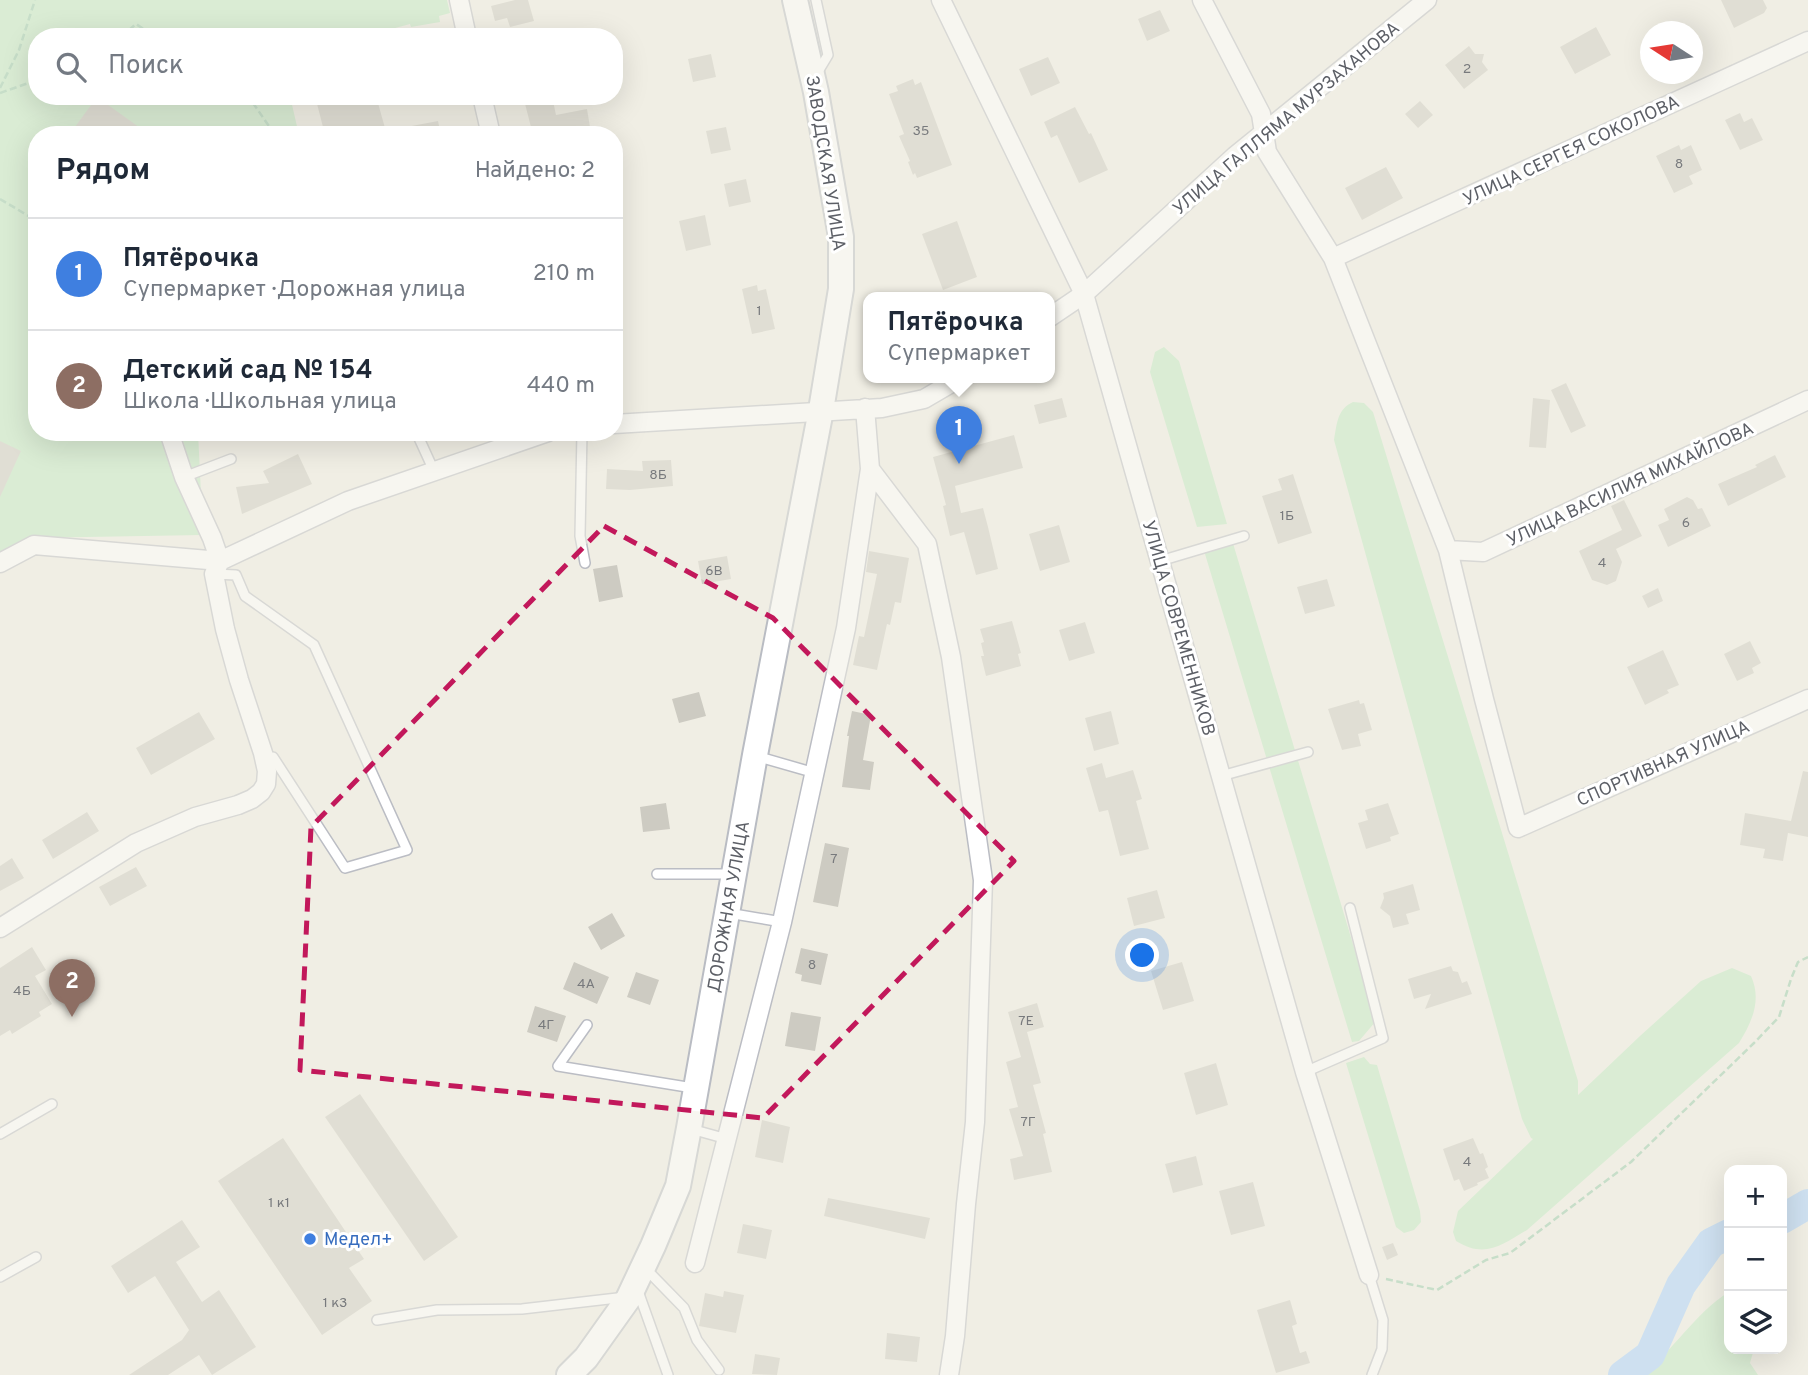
<!DOCTYPE html>
<html lang="ru">
<meta charset="utf-8">
<style>
:root{--surface:#fff;--page:#f2f2f3;--text:#1f2937;--muted:#747a83;--line:#e0e1e3;--accent:#f94521}
body{margin:0;font-family:Overpass,sans-serif;background:var(--page);color:var(--text)}
.controls{position:absolute;right:21px;bottom:21px;display:grid;overflow:hidden;border-radius:14px;box-shadow:0 7px 28px #0002}
.controls button{width:63px;height:63px;display:grid;place-items:center;padding:0;border:0;border-bottom:2px solid var(--line);background:var(--surface);color:var(--text);font:35px sans-serif}
.compass{position:absolute;left:1640px;top:21px;width:63px;height:63px;border-radius:50%;background:var(--surface);box-shadow:0 7px 28px #0002;rotate:282deg}
.you{position:absolute;left:1143px;top:956px;width:24px;height:24px;margin:-18px;border:5px solid #fff;border-radius:50%;background:#1a73e8;box-shadow:0 0 0 10px #1a73e833}
.badge{display:grid;place-items:center;width:46px;height:46px;border-radius:50%;background:var(--accent);color:#fff;font-size:23px;font-weight:700}
.pin{position:absolute;translate:-50% -58px;filter:drop-shadow(0 2px 4px #0008)}
.pin::after{content:'';position:absolute;top:37px;width:24px;height:21px;background:inherit;clip-path:polygon(0 0,100% 0,50% 100%)}
.popup{position:absolute;left:863px;top:292px;width:192px;height:91px;box-sizing:border-box;display:grid;place-content:center;border-radius:14px;background:var(--surface);filter:drop-shadow(0 2px 5px #0005);font-size:23px;white-space:nowrap;color:var(--muted)}
.popup b{font-size:26px;color:var(--text)}
.popup::after{content:'';position:absolute;left:50%;top:100%;margin-left:-14px;border:14px solid transparent;border-top-color:var(--surface)}
.list{margin:0;padding:0;list-style:none}
h2{display:flex;justify-content:space-between;align-items:center;height:91px;margin:0;padding:0 28px;font-size:30px}
h2 small{font-size:23px;font-weight:400;color:var(--muted)}
.list li{display:grid;grid-template-columns:46px 1fr auto;gap:21px;align-items:center;box-sizing:border-box;height:112px;padding:0 28px;border-top:2px solid var(--line)}
.list b{display:block;font-size:26px;white-space:nowrap}
.list p{margin:0;font-size:23px;white-space:nowrap;color:var(--muted)}
.list em{font-size:23px;font-style:normal;color:var(--muted)}
.icon{flex:none;width:38px;height:38px;fill:none;stroke:currentColor;stroke-width:2;stroke-linecap:round;stroke-linejoin:round}
.map{position:relative;flex:none;width:1808px;height:1375px;overflow:hidden}
.search{position:absolute;background:var(--surface);box-shadow:0 7px 28px #0002;left:28px;top:28px;width:595px;height:77px;display:flex;align-items:center;gap:18px;box-sizing:border-box;padding:0 24px;border-radius:28px;color:var(--muted);font-size:26px}
.panel{position:absolute;background:var(--surface);box-shadow:0 7px 28px #0002;left:28px;top:126px;width:595px;height:315px;border-radius:28px}
.map>svg:first-child{display:block}
.green{fill:#bee9c2}
.lines{fill:none;stroke-linecap:round;stroke-linejoin:round}
.river{stroke:#a4cfff;stroke-width:30}
.building{fill:#cdcbc2}
.lane-casing{stroke:#bbbdc4;stroke-width:12}
.street-casing{stroke:#bbbdc4;stroke-width:21}
.secondary-casing{stroke:#b9bcc3;stroke-width:28}
.path{stroke:#95c9a8;stroke-width:2.5;stroke-dasharray:7 3.5;stroke-linecap:butt}
.lane{stroke:#fff;stroke-width:9}
.street{stroke:#fff;stroke-width:18}
.secondary{stroke:#fff;stroke-width:24}
.marked{fill:none;stroke:#c2185b;stroke-width:5;stroke-dasharray:14 9;stroke-linejoin:round}
.shop-dot{fill:#3f7fe0;stroke:#fff;stroke-width:2.5}
.labels{text-anchor:middle;stroke-width:6;stroke-linejoin:round;paint-order:stroke}
.number-label{font-size:14px;fill:#787a7d}
.street-label{font-size:18px;fill:#5c5f66;stroke:#fff}
.shop-label{font-size:18px;fill:#366cbe;stroke:#fff;text-anchor:start}
</style>
<div class="map">
<svg width="1808" height="1375" viewBox="0 0 1808 1375">
<rect width="100%" height="100%" fill="#f0eee4"/>
<path class="green" d="M0 0H447L450 13 439 16 440 22 411 27 410 24 362 37H37V96H290L299 135H37V432H198L203 535 27 538 0 553Z
M1164 347 1179 361 1227 524 1197 527 1150 372 1155 352Z
M1353 402 1364 403 1373 412 1578 1081V1095L1640 1036 1701 981 1732 968 1751 976C1762 1000 1752 1022 1739 1043L1527 1230C1502 1245 1485 1259 1456 1241L1453 1232 1458 1211 1533 1139 1531 1138 1522 1119 1334 440C1337 424 1337 409 1353 402Z
M1232 540 1376 1021 1359 1041 1352 1042 1202 544Z
M1364 1057 1370 1064 1377 1065 1420 1211 1421 1222 1414 1230 1404 1233 1396 1227 1346 1063Z
M1729 1292V1349H1754L1750 1363 1758 1375H1642C1674 1350 1695 1313 1729 1292Z"/>
<g class="lines">
<path class="river" d="M1782 1219 1808 1204
M1623 1375 1650 1355 1681 1285 1711 1243 1729 1234"/>
</g>
<path class="building" d="M515 0H528L534 21 510 27 507 18 495 21 491 6Z
M1721 0H1763L1767 8 1764 13 1734 28Z
M1160 10 1170 31 1147 41 1138 19Z
M1596 27 1611 55 1575 74 1560 47Z
M1469 46 1475 54H1484L1482 62 1488 70 1464 89 1445 65Z
M711 54 716 77 693 82 688 59Z
M1048 57 1060 83 1031 96 1019 69Z
M913 79 915 85 921 82 952 165 917 178 915 173 913 175 908 162 910 161 899 136 904 134 889 94 898 91 896 86Z
M315 96H376L387 135H325Z
M523 96H552L556 115 587 109 590 127 551 135H533Z
M97 97 150 135H69Z
M1420 101 1433 115 1418 128 1405 114Z
M1075 107 1089 134 1091 133 1108 170 1079 183 1057 135 1051 138 1044 122Z
M1740 113 1744 122 1752 118 1763 140 1740 150 1725 120Z
M438 121 441 135H401V128Z
M726 127 731 150 711 154 706 131Z
M1679 145 1681 150 1691 145 1702 170 1689 176 1693 184 1674 193 1656 156Z
M1386 167 1403 198 1362 220 1345 188Z
M746 179 751 202 729 207 724 184Z
M705 215 711 245 686 251 679 221Z
M957 221 977 277 943 290 922 234Z
M757 285 758 291 766 289 775 329 752 334 742 289Z
M1566 383 1586 426 1571 433 1551 390Z
M1062 398 1067 417 1039 424 1034 405Z
M1533 398 1550 400 1546 448 1529 447Z
M1014 435 1023 468 955 486 961 513 983 508 988 527 998 569 976 575 964 532 950 536 943 506 946 505 933 457Z
M0 441 21 451 0 497Z
M298 454 312 484 242 514 236 487 269 483 263 471Z
M1775 455 1786 477 1728 506 1718 484 1757 467 1755 465Z
M671 460 673 486 630 490 606 489 607 469 643 471 642 461Z
M1293 474 1312 533 1278 544 1262 496 1282 490 1278 479Z
M1687 497 1693 500 1698 509 1702 508 1711 526 1668 547 1658 525 1669 520 1664 509Z
M1624 500 1642 536 1616 549 1622 562 1616 581 1607 585 1592 580 1579 551 1622 530 1611 506Z
M1059 525 1070 562 1040 571 1029 534Z
M869 551 909 558 901 603 895 602 890 625 887 624 877 670 853 665 859 636 864 637 877 574 866 572Z
M727 556 731 579 702 584 698 561Z
M617 565 623 597 599 602 593 569Z
M1327 579 1335 606 1305 614 1297 587Z
M1658 588 1663 601 1648 608 1642 596Z
M1012 621 1021 653 1018 654 1021 666 986 676 981 656H984L981 643 984 642 980 629Z
M1085 622 1095 653 1069 661 1059 630Z
M1750 641 1761 663 1752 668 1754 673 1737 681 1724 654Z
M1663 650 1679 685 1667 690 1669 693 1645 705 1627 667Z
M699 692 706 716 679 723 672 699Z
M1359 700 1360 704 1364 703 1372 730 1358 734 1361 746 1342 750 1328 709Z
M852 711 871 715 863 760 874 762 870 790 842 787 849 736H847Z
M1111 711 1119 744 1094 751 1085 718Z
M199 712 215 739 151 775 136 748Z
M1102 763 1106 778 1133 770 1142 799 1136 801 1149 849 1120 856 1108 810 1099 812 1086 768Z
M1803 771 1808 772V837L1788 833 1783 861 1763 858 1765 849 1740 845 1745 813 1791 821Z
M666 803 670 829 643 832 640 807Z
M1388 803 1399 834 1390 837 1391 841 1366 849 1358 823 1368 820 1365 810Z
M87 812 99 831 53 859 42 840Z
M825 843 849 848 838 907 813 902Z
M12 858 24 878 0 891V866Z
M136 867 147 886 110 906 99 887Z
M1413 884 1420 910 1406 914 1409 924 1393 928 1390 916 1380 908 1384 898 1383 893Z
M1157 890 1165 918 1134 926 1127 898Z
M612 913 625 936 601 950 588 927Z
M32 947 46 970 35 976 52 1004 39 1012 41 1016 12 1034 10 1030 0 1036V968Z
M801 948 828 954 821 985 801 981 802 975 795 973Z
M574 962 609 977 597 1004 563 989Z
M1182 962 1194 1001 1163 1010 1151 971Z
M1451 966 1453 971 1458 972 1462 983 1467 981 1472 994 1425 1009 1431 994 1414 999 1408 979Z
M636 972 659 980 650 1005 627 997Z
M1037 1003 1044 1027 1027 1032 1041 1083 1033 1085 1046 1133 1043 1134 1052 1172 1014 1180 1010 1159 1023 1156 1009 1109 1018 1107 1006 1062 1021 1057 1008 1012Z
M535 1006 566 1016 557 1042 527 1032Z
M791 1012 821 1017 815 1051 785 1046Z
M1216 1063 1228 1105 1196 1115 1184 1073Z
M360 1094 458 1237 424 1261 325 1117Z
M762 1120 790 1127 783 1163 755 1157Z
M283 1138 364 1259 349 1268 372 1301 322 1335 218 1181Z
M1473 1138 1480 1154 1483 1153 1488 1167 1485 1169 1489 1178 1477 1183 1478 1185 1464 1191 1459 1179 1454 1181 1443 1149Z
M1196 1156 1203 1185 1173 1193 1165 1164Z
M1253 1182 1265 1226 1231 1235 1219 1191Z
M828 1198 930 1218 925 1239 824 1216Z
M182 1220 200 1247 176 1262 202 1302 219 1290 256 1347 212 1375 199 1355 168 1375H129L182 1340 189 1330 155 1276 128 1293 111 1266Z
M743 1224 772 1230 766 1259 737 1253Z
M1393 1243 1398 1255 1387 1260 1382 1247Z
M724 1291 744 1295 736 1333 699 1326 705 1293 723 1297Z
M1290 1300 1297 1324 1292 1326 1300 1353 1306 1351 1310 1363 1276 1373 1257 1310Z
M887 1333 920 1337 917 1362 885 1359Z
M755 1354 780 1358 777 1375 752 1374Z"/>
<g class="lines">
<g class="lane-casing">
<path id="lane" d="M816 0 828 55 816 75
M582 432 580 536 585 563
M418 436 434 471
M184 477 231 459
M1160 561 1244 536
M214 574 236 575 245 596 314 645 407 850 345 868 273 757H264
M756 756 815 773
M1221 776 1308 752
M657 874H732
M728 913 782 922
M587 1025 558 1066 693 1088
M1305 1072 1383 1038 1350 908
M691 1129 727 1139
M0 1134 52 1104
M645 1268 684 1308 697 1340 719 1370
M1369 1275 1383 1320 1382 1349 1372 1375
M0 1277 36 1257
M638 1291 668 1375
M377 1320 437 1310 522 1309 626 1297"/>
</g>
<g class="street-casing">
<path id="street" d="M459 0 467 37
M941 0 1084 294 1305 1072 1369 1275
M1202 0 1261 114 1267 152 1333 258 1448 550 1484 699 1518 828 1808 699
M482 96 491 135
M1333 258 1808 41
M1050 317 1084 294 1235 156 1427 0
M614 424 882 408 924 399 960 378
M870 469 927 544 951 657 983 880 975 1122 966 1204 955 1336 949 1375
M1448 550 1483 552 1808 400
M0 563 34 545 220 561 348 501 548 432
M0 928 136 843 195 817 238 805 252 799 261 792 266 784 267 771 263 753 239 680 225 629 214 574 220 561 212 538 184 477 169 432
M695 1263 782 922 846 628 870 469 865 408"/>
</g>
<g class="secondary-casing">
<g id="secondary">
<path id="s1" d="M569 1375 586 1358 628 1299 653 1246 678 1186 689 1128 755 755 821 410 841 289V237L816 92 795 0"/>
</g>
</g>
<path class="path" d="M121 37 136 24 156 37
M0 88 19 50 35 0
M0 93 37 80
M245 96 251 100 275 135
M0 199 37 221
M1386 1279 1437 1290 1486 1260 1510 1253 1631 1162 1754 1043 1779 1017 1791 979 1798 962 1808 957"/>
<use href="#lane" class="lane"/>
<use href="#street" class="street"/>
<use href="#secondary" class="secondary"/>
</g>
<path d="M0 0H1808V1375H0ZM604 526 773 618 1014 861 763 1118 300 1070 311 827Z" fill="#f0eee4" fill-opacity=".55" fill-rule="evenodd"/>
<path class="marked" d="M604 526 773 618 1014 861 763 1118 300 1070 311 827Z"/>
<circle class="shop-dot" cx="310" cy="1239" r="7"/>
<g class="labels">
<g class="number-label">
<text x="1467" y="73">2</text>
<text x="921" y="135">35</text>
<text x="1679" y="168">8</text>
<text x="759" y="315">1</text>
<text x="658" y="479">8Б</text>
<text x="1287" y="520">1Б</text>
<text x="1686" y="527">6</text>
<text x="1602" y="567">4</text>
<text x="714" y="575">6В</text>
<text x="834" y="863">7</text>
<text x="812" y="969">8</text>
<text x="586" y="988">4А</text>
<text x="22" y="995">4Б</text>
<text x="1026" y="1025">7Е</text>
<text x="546" y="1029">4Г</text>
<text x="1028" y="1126">7Г</text>
<text x="1467" y="1166">4</text>
<text x="279" y="1207">1 к1</text>
<text x="335" y="1307">1 к3</text>
</g>
<g class="street-label">
<text transform="translate(1286 118) rotate(-40)" y="6">УЛИЦА ГАЛЛЯМА МУРЗАХАНОВА</text>
<text transform="translate(1571 150) rotate(-25)" y="6">УЛИЦА СЕРГЕЯ СОКОЛОВА</text>
<text transform="translate(826 163) rotate(81)" y="6">ЗАВОДСКАЯ УЛИЦА</text>
<text transform="translate(1630 484) rotate(-25)" y="6">УЛИЦА ВАСИЛИЯ МИХАЙЛОВА</text>
<text transform="translate(1179 628) rotate(74)" y="6">УЛИЦА СОВРЕМЕННИКОВ</text>
<text transform="translate(1663 763) rotate(-24)" y="6">СПОРТИВНАЯ УЛИЦА</text>
<text dy="6" stroke="none"><textPath href="#s1" startOffset="504">ДОРОЖНАЯ УЛИЦА</textPath></text>
</g>
<g class="shop-label">
<text x="324" y="1245">Медел+</text>
</g>
</g>
</svg>
<div class="controls">
<button>+</button>
<button>−</button>
<button><svg class="icon" aria-label="layers" viewBox="0 0 24 24"><path d="M12 4l9 5-9 5-9-5zM3 14l9 5 9-5"/></svg></button>
</div>
<svg class="compass" viewBox="-18 -18 36 36"><path d="M0-13l5 13h-10z" fill="#e53935"/><path d="M0 13l5-13h-10z" fill="#747a83"/></svg>
<div class="you"></div>
<div class="pin badge" style="left:959px;top:464px;background:#3f7fe0">1</div>
<div class="popup"><b>Пятёрочка</b>Супермаркет</div>
<div class="pin badge" style="left:72px;top:1017px;background:#8d6e63">2</div>
<div class="search"><svg class="icon" aria-label="search" viewBox="0 0 24 24"><circle cx="10" cy="10" r="6"/><path d="M15 15l6 6"/></svg>Поиск</div>
<section class="panel">
<h2>Рядом<small>Найдено: 2</small></h2>
<ul class="list">
<li><span class="badge" style="background:#3f7fe0">1</span><div><b>Пятёрочка</b><p>Супермаркет · Дорожная улица</p></div><em>210 m</em></li>
<li><span class="badge" style="background:#8d6e63">2</span><div><b>Детский сад № 154</b><p>Школа · Школьная улица</p></div><em>440 m</em></li>
</ul>
</section>
</div>
